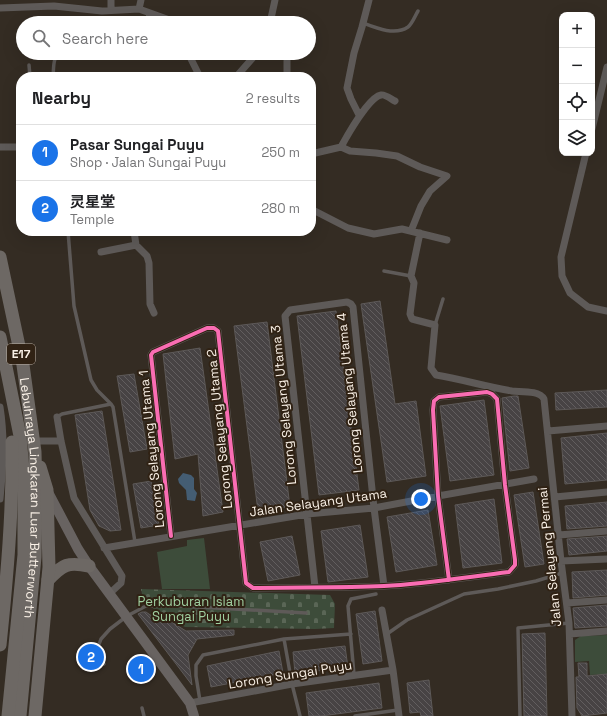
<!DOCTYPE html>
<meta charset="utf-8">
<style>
:root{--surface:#fff;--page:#f6f6f6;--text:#202124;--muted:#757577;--line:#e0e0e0;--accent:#1a73e8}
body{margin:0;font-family:"Space Grotesk","Noto Sans SC",sans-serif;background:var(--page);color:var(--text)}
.controls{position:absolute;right:12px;top:12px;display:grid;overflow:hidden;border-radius:8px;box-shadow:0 4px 16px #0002}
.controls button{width:36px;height:36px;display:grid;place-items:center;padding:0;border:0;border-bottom:1px solid var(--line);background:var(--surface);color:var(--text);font:20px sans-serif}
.you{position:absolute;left:421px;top:499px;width:14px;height:14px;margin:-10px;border:3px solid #fff;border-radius:50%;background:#1a73e8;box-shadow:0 0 0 6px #1a73e833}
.badge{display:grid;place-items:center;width:26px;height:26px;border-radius:50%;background:var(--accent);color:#fff;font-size:13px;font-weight:700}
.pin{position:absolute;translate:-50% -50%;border:2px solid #fff;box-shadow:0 1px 4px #0006}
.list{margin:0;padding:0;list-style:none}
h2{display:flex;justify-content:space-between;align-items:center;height:52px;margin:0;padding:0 16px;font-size:17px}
h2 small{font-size:13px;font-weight:400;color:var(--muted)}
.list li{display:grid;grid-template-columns:26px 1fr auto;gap:12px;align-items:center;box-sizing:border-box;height:56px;padding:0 16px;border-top:1px solid var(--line)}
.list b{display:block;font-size:15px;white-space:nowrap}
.list p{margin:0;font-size:13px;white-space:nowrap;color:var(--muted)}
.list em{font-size:13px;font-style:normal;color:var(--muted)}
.icon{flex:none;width:22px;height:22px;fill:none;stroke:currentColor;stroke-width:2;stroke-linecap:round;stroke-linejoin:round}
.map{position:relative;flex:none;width:607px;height:716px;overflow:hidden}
.search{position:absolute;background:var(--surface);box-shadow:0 4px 16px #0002;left:16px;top:16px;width:300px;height:44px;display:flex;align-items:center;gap:10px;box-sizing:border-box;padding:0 14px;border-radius:22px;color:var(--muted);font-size:15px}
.panel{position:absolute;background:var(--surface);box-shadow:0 4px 16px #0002;left:16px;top:72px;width:300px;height:164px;border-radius:16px}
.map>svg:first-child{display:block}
.cemetery{fill:url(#cemetery-stones)}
.green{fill:#3d4c3a}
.water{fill:#445d73}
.building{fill:url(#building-back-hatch);stroke:#5d5958}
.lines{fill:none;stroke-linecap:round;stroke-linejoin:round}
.lane{stroke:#5e5a58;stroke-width:3.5}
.street{stroke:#5e5a58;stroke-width:7}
.secondary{stroke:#686361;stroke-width:10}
.highway{stroke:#6d6864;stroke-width:13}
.cycleway-casing{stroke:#302214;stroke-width:6}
.cycleway{stroke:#f96db3;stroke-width:4}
.labels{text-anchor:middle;stroke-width:4;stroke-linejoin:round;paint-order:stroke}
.shield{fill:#302214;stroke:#bdb2a7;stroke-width:1}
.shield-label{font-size:12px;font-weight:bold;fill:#f9f0e6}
.street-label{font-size:13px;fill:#f9f0e6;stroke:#302214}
.park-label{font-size:13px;fill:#a0d0a1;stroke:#302214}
</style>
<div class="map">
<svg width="607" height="716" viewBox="0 0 607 716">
<defs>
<pattern id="cemetery-stones" width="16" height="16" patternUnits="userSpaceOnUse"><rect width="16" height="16" fill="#3d4c3a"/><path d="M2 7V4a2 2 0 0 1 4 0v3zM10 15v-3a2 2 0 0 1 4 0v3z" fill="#5a6656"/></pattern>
<pattern id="building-back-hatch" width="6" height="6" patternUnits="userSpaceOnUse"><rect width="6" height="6" fill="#474344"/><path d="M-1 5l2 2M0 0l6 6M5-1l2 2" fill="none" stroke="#625e5f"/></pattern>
</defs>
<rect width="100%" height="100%" fill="#342c23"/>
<path class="cemetery" d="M141 589 330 595 335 604 334 628 315 629 185 627 157 612 143 599Z"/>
<path class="green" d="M204 538 210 589H162L157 552 187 546V540Z
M607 635V674L590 675 589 661 575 662V640L581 636Z"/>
<path class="water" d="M183 473 191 475 194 478V489L197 493 195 501 187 500 186 490 179 483 178 479Z"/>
<path class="building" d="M380 301 395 404 416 401 426 476 387 482 361 304Z
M336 311 359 490 319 495 297 316Z
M267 322 290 507 258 511 234 326Z
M200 348 223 512 203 516 198 454 175 459 163 354Z
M134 374 147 449 130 452 117 376Z
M607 390V407L556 410 555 393Z
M514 396H518L529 468 510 471 502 398Z
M484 400 494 475 450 481 440 406Z
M102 411 121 530 110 531 99 526 90 510 75 415Z
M607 433V480L565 484 561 438Z
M151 481 159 525 141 528 133 484Z
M533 492 544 564 525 567 514 495Z
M494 499 502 563 463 568 455 505Z
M607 502V526L567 529 565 506Z
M428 510 437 565 396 572 387 517Z
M360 525 368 577 328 582 321 531Z
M292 536 300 575 268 581 260 542Z
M607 536V551L569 555 567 539Z
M607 570V595L573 598 572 572Z
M607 605V626L575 628 573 608Z
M375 611 382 661 363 664 356 614Z
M142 612H146L162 623 165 618 186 631 234 630V635L197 639 188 655 192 685 138 614Z
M545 633 547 716H524L522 634Z
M345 646 348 668 295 673 293 652Z
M279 651 283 673 211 687 207 666Z
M578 663H587V676L607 674V713L582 716 577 708 576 677H579Z
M429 680 433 716H421L420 712 410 713 407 683Z
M379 683 382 708 321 716H309L306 693Z"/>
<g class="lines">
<path class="lane" d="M147 23 148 13
M363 23C376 28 395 36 408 27 412 24 415 16 418 11
M73 53 85 54
M29 65 30 77
M53 77C54 68 52 55 62 53
M68 231 74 306 91 380 97 390 111 404
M384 271 411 276
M435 325 443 299
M57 417 62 414 111 404 113 407 135 542
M387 634 407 620 464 594 498 589 536 581 562 573
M284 639 292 684 300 716
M104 664 98 647 101 639 110 629 127 616 146 606H181L306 613
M354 675 348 606 351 599 376 594
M200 701 196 676V665L203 655 284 639 351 634
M142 708 144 716
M355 716 398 710
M520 716 518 628 569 623"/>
<path class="street" d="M0 8 54 6 102 11 139 9 178 23
M139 9 141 0
M111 10V0
M270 23 275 0
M188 53 200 77
M281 53 287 59V76
M236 77 257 53
M359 115 351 99 347 88 354 53 362 27 369 0
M592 129 607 67
M0 147H21
M341 147C347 136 369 97 381 95 385 94 391 99 395 101
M586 153 561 257 562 276 570 293 588 307 607 311
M311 154 341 147 350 151 376 153 397 156 420 167 447 176 430 191 421 206 411 231
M311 209 348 228 374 234 402 229 447 240
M134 231 136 245 147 256 149 263 150 304 154 313
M420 233 411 276 414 283 410 314 412 319 435 325 431 368 436 375C461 379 487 387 512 391 521 392 539 390 544 399L561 561 569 623 572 716
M101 252 136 245
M0 407C5 438 3 468 0 499
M57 417 61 441 74 498 122 576 121 583 109 594
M548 431 607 426
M35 441H61
M555 497 607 492
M559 535 607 531
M171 536 151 355 153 352 207 328H214L218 331 246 583 253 588C296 587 341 588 384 586 426 584 467 577 509 572L515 565V560L505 485 497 399 492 394 487 392 439 397 434 401 433 410 438 496 449 580
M104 548 307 514 374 508 438 496 534 479
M561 561 607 559
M315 587 285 316 290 310 347 302 351 304 353 307 374 508 384 586
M567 603 607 600
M382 610 393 670 399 716
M570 634 607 631
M190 703 292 684 393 670"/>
<path class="secondary" d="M48 492 78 549 89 566 190 703 194 716"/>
<g class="highway">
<path id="s1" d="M0 257 23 365 35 452 36 500 35 557 20 716"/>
<path d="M0 337 20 436 24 481V555L8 716"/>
<path d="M48 580C63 564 68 562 89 566"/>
<path d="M0 645C7 577 13 510 12 442"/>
<path d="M35 716 49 567 47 490 40 467"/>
</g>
<g class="cycleway-casing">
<path id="cycleway" d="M171 536 151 355 153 352 207 328H214L218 331 246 583 253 588C296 587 341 588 384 586 426 584 467 577 509 572L515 565V560L505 485 497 399 492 394 487 392 439 397 434 401 433 410 438 496 449 580"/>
</g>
<use href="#cycleway" class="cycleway"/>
</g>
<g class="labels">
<rect class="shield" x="7" y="344" width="28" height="20" rx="3"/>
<g class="shield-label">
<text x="21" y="358">E17</text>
</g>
<g class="street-label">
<text transform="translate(349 393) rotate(-96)" y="5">Lorong Selayang Utama 4</text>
<text transform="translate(283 405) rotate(-96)" y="5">Lorong Selayang Utama 3</text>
<text transform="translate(219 429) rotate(-96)" y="5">Lorong Selayang Utama 2</text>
<text transform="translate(151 449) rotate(-96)" y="5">Lorong Selayang Utama 1</text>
<text dy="5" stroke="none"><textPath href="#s1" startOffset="244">Lebuhraya Lingkaran Luar Butterworth</textPath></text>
<text transform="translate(318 502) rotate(-8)" y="5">Jalan Selayang Utama</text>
<text transform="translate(549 557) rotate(-96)" y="5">Jalan Selayang Permai</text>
<text transform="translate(290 674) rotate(-9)" y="5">Lorong Sungai Puyu</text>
</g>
<g class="park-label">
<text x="191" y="606">Perkuburan Islam<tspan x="191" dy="15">Sungai Puyu</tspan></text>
</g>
</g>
</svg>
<div class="controls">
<button>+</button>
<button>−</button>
<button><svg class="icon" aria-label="locate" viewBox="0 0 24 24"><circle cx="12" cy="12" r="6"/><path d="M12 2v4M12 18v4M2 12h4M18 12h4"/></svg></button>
<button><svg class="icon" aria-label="layers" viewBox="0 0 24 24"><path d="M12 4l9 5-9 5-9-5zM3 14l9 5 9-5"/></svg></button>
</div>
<div class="you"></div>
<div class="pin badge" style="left:141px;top:669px">1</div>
<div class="pin badge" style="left:91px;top:657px">2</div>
<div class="search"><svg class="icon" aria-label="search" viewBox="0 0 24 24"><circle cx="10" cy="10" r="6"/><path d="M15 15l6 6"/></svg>Search here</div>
<section class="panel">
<h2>Nearby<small>2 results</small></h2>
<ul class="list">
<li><span class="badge">1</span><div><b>Pasar Sungai Puyu</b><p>Shop · Jalan Sungai Puyu</p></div><em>250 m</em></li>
<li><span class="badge">2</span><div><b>灵星堂</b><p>Temple</p></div><em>280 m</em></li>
</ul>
</section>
</div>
